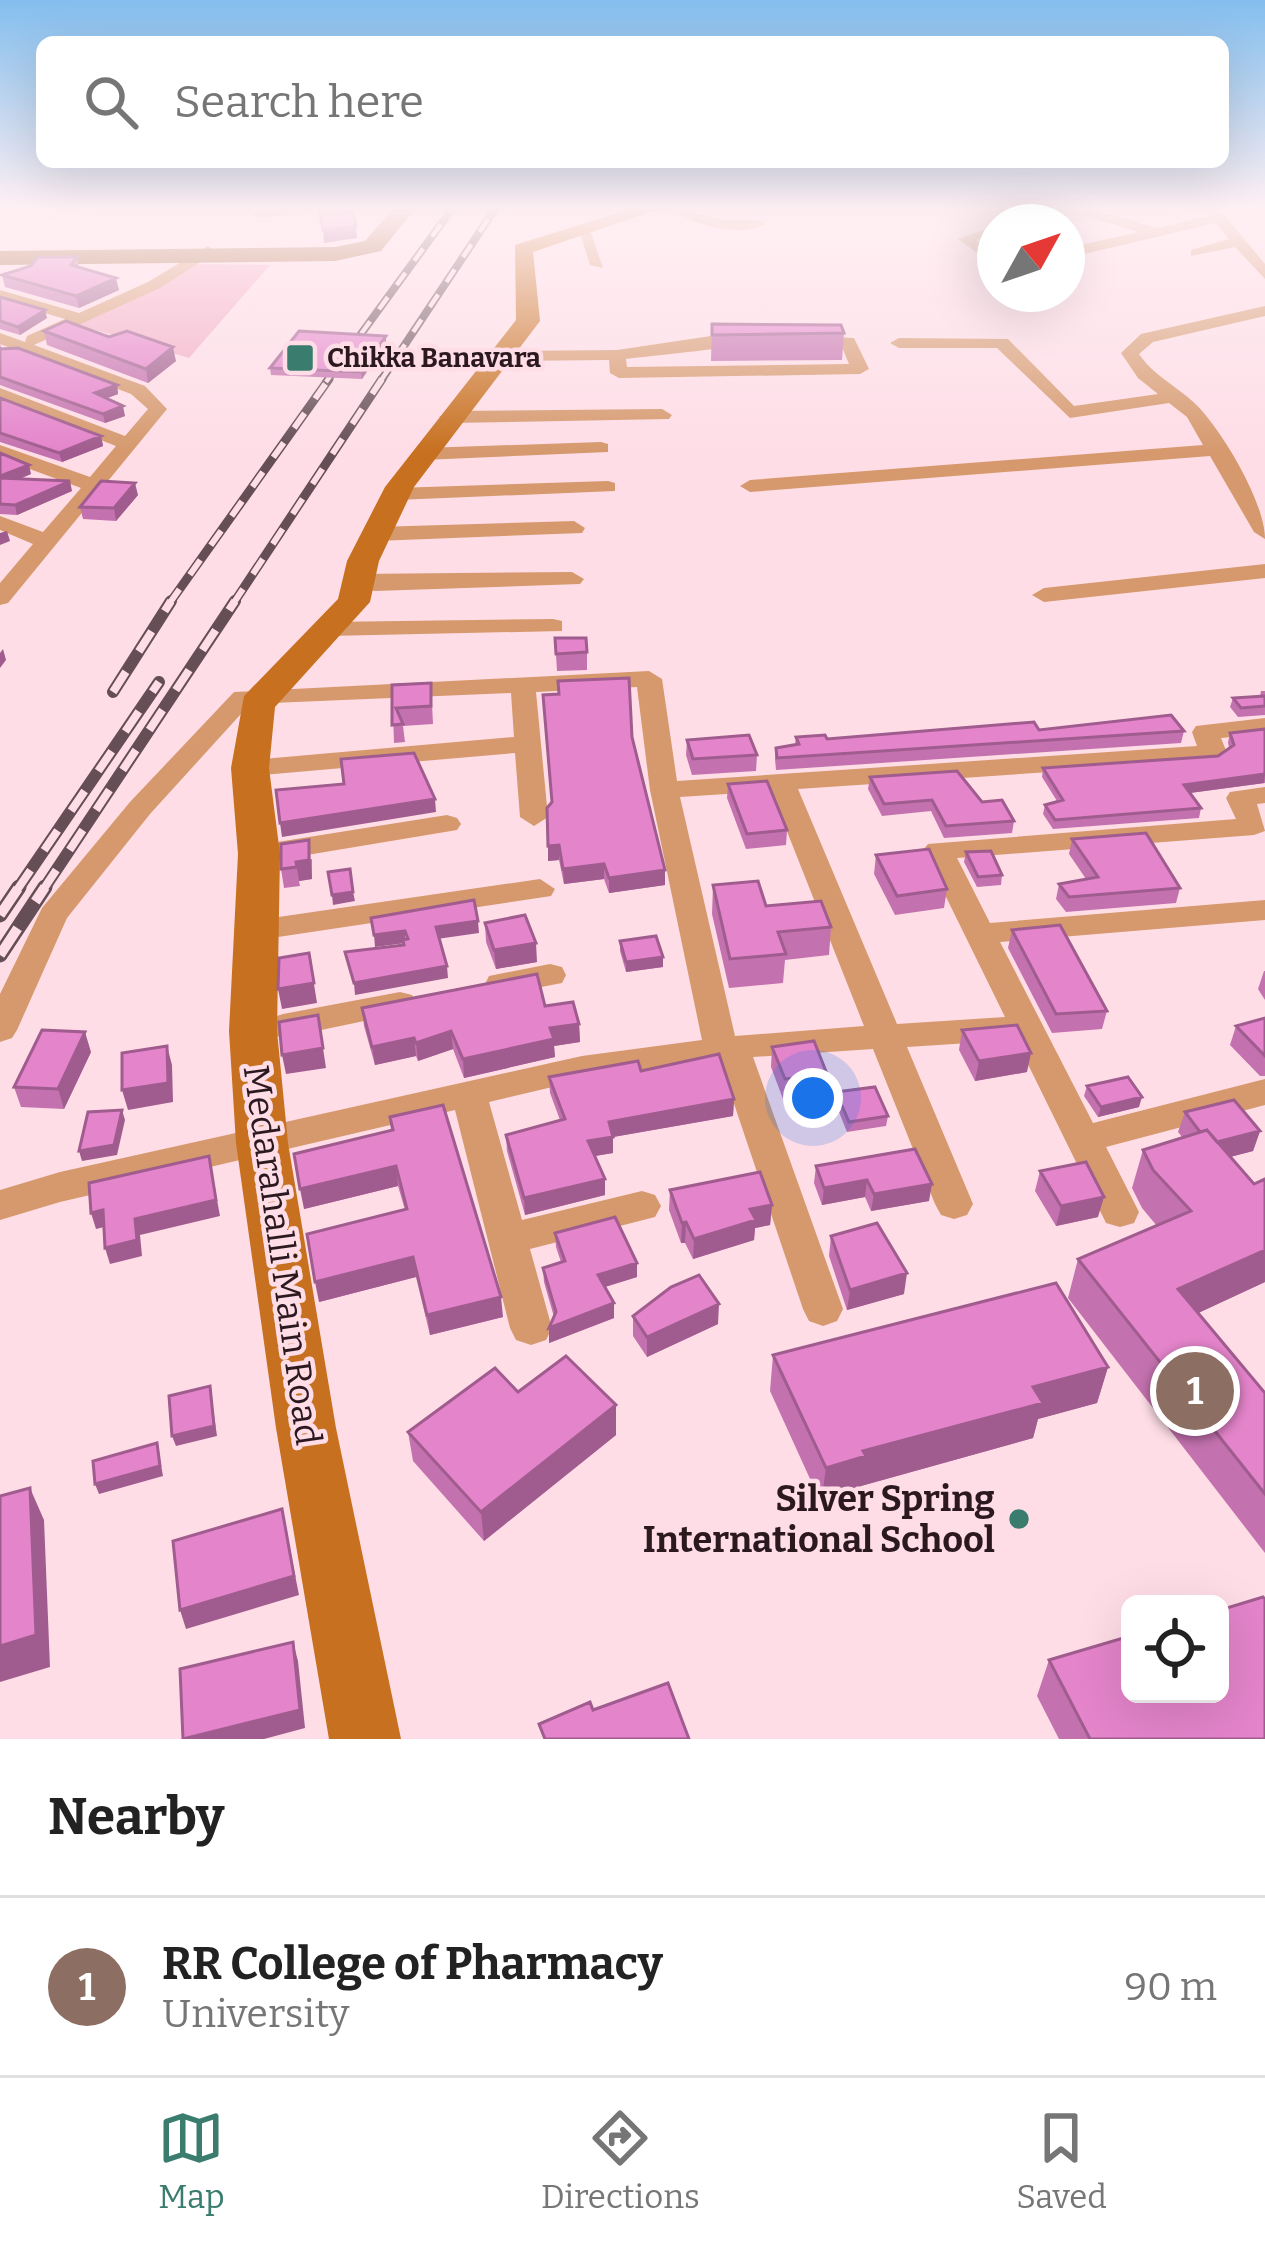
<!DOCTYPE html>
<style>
:root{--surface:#fff;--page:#f6f6f6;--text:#222;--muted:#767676;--line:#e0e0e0;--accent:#3a7c6e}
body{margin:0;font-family:Bitter,serif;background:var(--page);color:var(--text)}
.controls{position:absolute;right:36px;bottom:36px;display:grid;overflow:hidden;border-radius:18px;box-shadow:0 12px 48px #0002}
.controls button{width:108px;height:108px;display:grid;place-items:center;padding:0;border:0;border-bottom:3px solid var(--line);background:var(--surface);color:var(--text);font:60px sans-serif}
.compass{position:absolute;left:977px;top:204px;width:108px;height:108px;border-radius:50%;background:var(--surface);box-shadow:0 12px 48px #0002;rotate:50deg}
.you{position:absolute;left:813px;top:1098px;width:42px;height:42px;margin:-30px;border:9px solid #fff;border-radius:50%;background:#1a73e8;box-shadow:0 0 0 18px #1a73e833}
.badge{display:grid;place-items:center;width:78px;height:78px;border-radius:50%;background:var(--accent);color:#fff;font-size:39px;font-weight:700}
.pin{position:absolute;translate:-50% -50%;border:6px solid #fff;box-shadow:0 3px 12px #0006}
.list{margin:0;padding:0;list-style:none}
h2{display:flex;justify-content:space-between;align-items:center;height:156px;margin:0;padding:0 48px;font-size:51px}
h2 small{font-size:39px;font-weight:400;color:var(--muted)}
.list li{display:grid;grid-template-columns:78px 1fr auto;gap:36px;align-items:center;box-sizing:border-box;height:180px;padding:0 48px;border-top:3px solid var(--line)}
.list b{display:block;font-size:45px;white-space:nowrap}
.list p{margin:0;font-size:39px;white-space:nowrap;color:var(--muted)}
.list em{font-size:39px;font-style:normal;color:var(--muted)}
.icon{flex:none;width:66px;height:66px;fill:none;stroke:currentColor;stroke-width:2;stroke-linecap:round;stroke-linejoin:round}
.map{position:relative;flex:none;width:1265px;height:1739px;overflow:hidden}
.search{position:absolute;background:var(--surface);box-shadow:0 12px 48px #0002;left:36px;right:36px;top:36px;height:132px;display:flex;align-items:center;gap:30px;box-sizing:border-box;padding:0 42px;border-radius:18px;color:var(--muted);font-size:45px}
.sheet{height:336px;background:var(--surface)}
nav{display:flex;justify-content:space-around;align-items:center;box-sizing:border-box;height:168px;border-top:3px solid var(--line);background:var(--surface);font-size:33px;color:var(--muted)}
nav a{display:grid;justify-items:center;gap:6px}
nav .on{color:var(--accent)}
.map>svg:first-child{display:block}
.green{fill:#f3acc4}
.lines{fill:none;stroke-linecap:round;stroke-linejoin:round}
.street{fill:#d5996d;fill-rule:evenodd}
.secondary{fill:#c7701f;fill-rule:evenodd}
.primary{fill:#a1622e;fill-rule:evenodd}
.rail-far3-casing{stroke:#654e56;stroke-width:8}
.rail-far2-casing{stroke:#654e56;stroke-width:9}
.rail-far1-casing{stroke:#654e56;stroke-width:12}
.rail-casing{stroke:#654e56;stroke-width:15}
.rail-far3{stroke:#fedde7;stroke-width:4.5;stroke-dasharray:15;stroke-linecap:butt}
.rail-far2{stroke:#fedde7;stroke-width:6;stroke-dasharray:18;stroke-linecap:butt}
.rail-far1{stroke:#fedde7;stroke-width:8;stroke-dasharray:24;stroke-linecap:butt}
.rail{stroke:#fedde7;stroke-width:10;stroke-dasharray:32;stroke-linecap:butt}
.wall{fill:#c472af}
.shaded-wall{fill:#a05c8e}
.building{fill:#e484cb;stroke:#a05c8e;stroke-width:3}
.poi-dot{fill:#3a7c6e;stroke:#fedde7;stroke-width:4.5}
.labels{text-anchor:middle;stroke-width:9;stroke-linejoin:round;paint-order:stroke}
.far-poi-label{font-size:27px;font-weight:bold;fill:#2c1920;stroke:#fedde7;text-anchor:start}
.near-street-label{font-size:36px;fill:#2c1920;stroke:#fedde7}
.near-poi-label{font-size:36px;font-weight:bold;fill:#2c1920;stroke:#fedde7;text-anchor:end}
</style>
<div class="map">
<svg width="1265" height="1739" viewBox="0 0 1265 1739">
<rect width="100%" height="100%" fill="#fedde7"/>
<path class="green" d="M188 264 270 265 189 358 76 324Z"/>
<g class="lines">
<path class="street" d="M277 209H360L257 218 250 214Z
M669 209C688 208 700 215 718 219 734 222 752 216 766 224 739 238 694 225 669 209Z
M1065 209H1092L1157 228 1210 216 1205 209H1219L1265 264V279L1235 247 1191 256V250L1229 239 1216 223 1067 258V248L1139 232 1079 214 1020 222Z
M577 224 589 227 603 268 590 265Z
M995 226V235L976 240 995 254V266L958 239Z
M208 246 216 251 213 254 160 288 34 345 145 386 167 409 8 603 0 605V583L33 544 0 530V516L43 532 81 488 0 458V445L90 477 116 446 0 401V388L125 436 148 409 131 394 0 344V333L25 342 27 336 65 319 0 300V290L79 313 148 282Z
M1265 306V316L1153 342 1139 354C1156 379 1184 389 1203 412 1227 440 1265 504 1265 539L1254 532 1210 456 750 492 740 486 750 480 1203 445 1187 417 1169 403 1070 418 997 348H899L890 343 899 338 1008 339 1074 406 1158 394 1138 378 1121 353 1141 334Z
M711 336H748L757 341C747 347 648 356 626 359L627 367 849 364 842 347 802 345V337L808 336 854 338 869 369 860 374 619 378 610 373 609 360 503 361 494 356 503 351 617 350Z
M662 409 672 415 669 419 449 423 439 417 449 411Z
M601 442 608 444V452L423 460 413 454 423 448Z
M608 481 615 483V491L396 500 386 494 396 488Z
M574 521 585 528 582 533 376 541 365 534 376 527Z
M1265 564V578L1044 602 1032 595 1044 588Z
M572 572 584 579 580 584 375 591 348 586 344 581 356 574Z
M553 619 562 621V631L328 636 316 629 328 622Z
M649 671 662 679 677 781 1197 746 1192 732 1196 726 1265 718V734L1221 738 1227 753 1213 761 798 789 897 1024 1005 1017 923 850 928 844 1236 819 1226 798 1230 792 1265 787V803L1257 804 1265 831 1254 835 957 858 990 923 1265 900V920L1000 942 1093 1123 1265 1079V1105L1106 1147 1139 1212 1134 1223 1120 1227 1106 1223 1016 1040 907 1047 973 1204 967 1215 954 1219 941 1215 935 1204 873 1049 753 1057 843 1309 837 1321 823 1326 809 1321 803 1309 720 1062 582 1080 489 1102 522 1220 642 1191 655 1195 661 1206 655 1217 530 1249 552 1328 546 1340 531 1345 516 1340 510 1328 455 1110 60 1202 0 1220V1190L60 1172 582 1056 702 1040 650 790 637 687 536 692 548 817 534 826 520 817 515 753 250 776 236 768 250 760 514 737 511 693 250 704 150 814 67 918 17 1030 12 1038 0 1042V994L42 908 130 802 234 692ZM771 791 864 1026 735 1036 680 797Z
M447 815 457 818 461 824 457 830 271 861 256 852 271 843Z
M540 879 555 889 551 896 258 940 242 930 258 920Z
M550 964 562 967 566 975 562 983 501 995 489 992 485 984 489 976Z
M400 992 412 995 417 1003 412 1011 283 1038 271 1034 266 1026 271 1018 283 1014Z"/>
<path class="secondary" d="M630 209H659L533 252 540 321 414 487 379 561 370 602 275 707 269 768 280 854 277 1031 288 1143 336 1428 401 1739H329L276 1428 236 1143 229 1031 238 854 231 768 244 696 338 599 347 561 385 487 516 320 515 245Z"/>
<path class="primary" d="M393 209H415L381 251 335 261 0 265V251L335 247 365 241Z"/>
<g class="rail-far3-casing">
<path id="rail-far3" d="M326 382 452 209
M380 382 495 209"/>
</g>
<g class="rail-far2-casing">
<path id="rail-far2" d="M169 604 329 379
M233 604 382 379"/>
</g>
<g class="rail-far1-casing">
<path id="rail-far1" d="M113 692 171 601
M17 890 159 682
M43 890 235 601"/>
</g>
<g class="rail-casing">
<path id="rail" d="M0 915 19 887
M0 955 45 887"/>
</g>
<use href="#rail-far3" class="rail-far3"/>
<use href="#rail-far2" class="rail-far2"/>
<use href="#rail-far1" class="rail-far1"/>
<use href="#rail" class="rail"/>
</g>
<path class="wall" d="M77 257 79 268 119 290 79 308 5 287 2 275Z
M0 297 47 318 20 335 0 329Z
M712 324 844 333 842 360 711 361Z
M44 331 176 361 148 383 47 345Z
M386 336V343L362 379 271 375 270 368Z
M0 341 1 349 117 385 118 394 107 398 125 416 105 423 0 385Z
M0 398 101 436 103 446 62 462 0 442Z
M0 453 31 474 20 479 72 491 17 515 0 514Z
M138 495 116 521 83 519 80 507Z
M555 638 587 652V670L557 671Z
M431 683 433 724 403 726 405 742 394 743 392 685Z
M1261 691H1265V715L1238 717 1230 707 1233 698 1260 696Z
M1265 729V783L1190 793 1201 808 1199 818 1053 829 1043 814 1045 805 1057 801 1042 777 1043 768 1218 756 1229 748 1228 742 1230 733Z
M1039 730 1184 731 1181 743 776 770 775 759 776 748 795 744 796 737 827 739Z
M632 737 665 885 609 893 604 879 564 884 559 860 548 861Z
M687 740 757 755 756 771 692 775 686 755Z
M870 777 1014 821 1012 833 944 838 931 811 882 816 868 789Z
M728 784 787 830 786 845 746 849 727 798Z
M1072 839 1180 888 1176 903 1066 912 1056 899 1059 884 1086 879 1069 854Z
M966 852 1002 875 1001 885 977 887 964 862Z
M876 855 947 889 944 908 895 915 874 874Z
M312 859V879L299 881 300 886 284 888 281 869Z
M713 885 766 906 831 927 829 955 785 960 783 983 729 988 712 914Z
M485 923 537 962 496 969 486 942Z
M1012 930 1107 1011 1102 1029 1052 1033 1008 948Z
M620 941 663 957V967L626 972 620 951Z
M1264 971H1265V1000L1258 989Z
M545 1006 579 1024 580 1042 554 1046 555 1057 464 1078 453 1049 418 1061 416 1056 375 1065 364 1026 362 1008Z
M1265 1018V1076H1260L1230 1045 1236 1026Z
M962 1030 1027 1072 975 1081 959 1050Z
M772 1047 827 1074 825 1094 783 1099 771 1067Z
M91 1052 64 1109 21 1107 14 1087Z
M641 1071 734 1099 733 1116 613 1137V1153L595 1156 605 1195 525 1215 507 1151 506 1135 560 1120 550 1093 549 1077Z
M1087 1086 1139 1107 1098 1117 1084 1096Z
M836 1092 888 1116 886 1126 847 1132 835 1102Z
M1185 1112 1260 1131 1253 1151 1230 1157 1254 1184 1265 1179V1282L1198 1313 1265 1393V1553L1068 1298 1078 1259 1157 1226 1142 1208 1132 1188 1143 1150 1183 1138 1178 1132Z
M390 1117 503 1317 430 1335 416 1277 319 1302 405 1210 398 1186 304 1209 391 1131Z
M816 1166 929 1201 871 1211 865 1197 822 1205 814 1183Z
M1040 1171 1098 1217 1056 1226 1035 1191Z
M670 1190 772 1205 770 1225 755 1228 754 1240 693 1259 685 1243H681L669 1210Z
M555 1233 637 1263V1277L605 1287 614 1318 549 1343 554 1317 544 1282 543 1268 561 1262 556 1247Z
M831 1236 904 1294 847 1310 829 1256Z
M633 1316 718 1324 647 1357 633 1336Z
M773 1355 1108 1367 1097 1403 1038 1419 1033 1438 861 1486 860 1491 821 1503 770 1391Z
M518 1392 616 1435 484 1541 413 1461 408 1432Z
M1049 1660 1265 1739H1059L1037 1696Z"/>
<path class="shaded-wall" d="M356 226 357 238 324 243 323 230Z
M116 278 119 290 79 308 76 296Z
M45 310 47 318 20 335 18 327Z
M386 336V343L362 379 361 372Z
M173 347 176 361 148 383 146 369Z
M117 385 118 394 97 402 95 393Z
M123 406 125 416 105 423 103 414Z
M101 436 103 446 62 462 59 453Z
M29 465 31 474 0 486V476Z
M70 481 72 491 17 515 15 505Z
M135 483 138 495 116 521 114 508Z
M7 531 10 541 0 545V533Z
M3 649 6 660 0 668V653Z
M1265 774 1264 783 1182 794 1184 785Z
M435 799 436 812 282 837 280 823Z
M309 840 312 879 299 881 296 862Z
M559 845V860L548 861V846Z
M604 864V879L564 884 563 869Z
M665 870V885L609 893V878Z
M353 892 355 901 333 905 332 895Z
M478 921 479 933 437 939 436 927Z
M405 931 406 943 375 947 374 935Z
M536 943 537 962 496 969 494 950Z
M309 953 317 1003 282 1009 278 989Z
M663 957V967L626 972V962Z
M447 966 448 978 355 995 354 983Z
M318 1015 326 1068 286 1074 282 1055Z
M579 1024 580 1042 554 1046 555 1057 464 1078 463 1059 550 1028Z
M451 1031 453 1049 418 1061 416 1043Z
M85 1032 91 1052 64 1109 58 1089Z
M414 1038 416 1056 375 1065 372 1047Z
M167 1046 172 1065 173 1102 128 1110 122 1090Z
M1031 1053 1027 1072 975 1081 979 1061Z
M1142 1097 1139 1107 1098 1117 1101 1107Z
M734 1099 733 1116 613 1137V1153L588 1157V1141L609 1122Z
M122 1110 125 1120 117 1155 82 1161 79 1151Z
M1260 1131 1253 1151 1203 1164 1209 1144Z
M209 1156 220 1216 140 1235 142 1256 110 1264 105 1248 135 1219Z
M396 1166 398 1186 304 1209 300 1189Z
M605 1179V1195L525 1215 524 1198Z
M867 1180 865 1197 822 1205 824 1188Z
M932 1184 929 1201 871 1211 874 1194Z
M1104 1197 1098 1217 1056 1226 1061 1206Z
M772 1205 770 1225 755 1228 754 1240 693 1259 694 1239 750 1209Z
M103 1210 108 1226 96 1229 91 1213Z
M686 1222 685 1243H681L682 1223Z
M1265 1250V1282L1166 1328 1178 1289Z
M413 1257 416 1277 319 1302 315 1282Z
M637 1263V1277L598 1289V1275Z
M907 1273 904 1294 847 1310 850 1290Z
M501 1297 503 1317 430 1335 427 1315Z
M614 1303V1318L549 1343V1328Z
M719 1304 718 1324 647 1357V1337Z
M1108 1367 1097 1403 1038 1419 1033 1438 861 1486 860 1491 821 1503 826 1468 863 1451 1033 1387Z
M210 1386 217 1436 176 1446 172 1436Z
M616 1405V1435L484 1541 481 1512Z
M157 1443 163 1476 99 1494 95 1484Z
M30 1488 44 1520 50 1667 0 1682V1646Z
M282 1509 299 1595 186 1629 180 1610Z
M293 1642 298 1661 305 1728 264 1739H187Z"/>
<path class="building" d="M353 212 356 226 323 230 320 214Z
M38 257H77L71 265 116 278 76 296 2 275 31 266Z
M0 297 45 310 18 327 0 321Z
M66 321 109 337 127 331 173 347 146 369 44 331Z
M712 324 841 325 844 333 712 335Z
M299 331 386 336 361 372 270 368Z
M0 347V349L18 348 117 385 95 393 123 406 103 414 0 377Z
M0 398 101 436 59 453 0 433Z
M0 453 29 465 0 476Z
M0 478 70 481 15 505 0 504Z
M101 481 135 483 114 508 80 507Z
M555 638H586L587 652 556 654Z
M629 678 632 737 665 870 609 878 604 864 563 869 559 845 548 846 547 808 552 802 543 695 559 694 558 681Z
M431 683V706L396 708 403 724 392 725V685Z
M1265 696V706L1241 708 1233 698Z
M1171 715 1184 731 777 758 776 748 799 744 796 737 825 735 827 739 1034 722 1039 730Z
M1265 729V774L1184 785 1201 808 1055 820 1045 805 1063 800 1043 768 1218 756 1234 745 1230 733Z
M749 735 757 755 693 759 687 740Z
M414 753 435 799 280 823 276 790 344 784 341 759Z
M957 771 982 802 1002 800 1014 821 946 826 932 800 884 804 870 777Z
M767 781 787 830 747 834 728 784Z
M1146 833 1180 888 1069 897 1059 884 1098 877 1072 839Z
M309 840V860L296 862 297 867 281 869V844Z
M929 849 947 889 897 896 876 855Z
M991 851 1002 875 978 877 966 852Z
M350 869 353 892 332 895 328 872Z
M758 881 766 906 821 901 831 927 778 932 786 954 730 959 713 885Z
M474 900 478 921 436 927 447 966 354 983 345 952 404 945 403 940 408 939 405 931 374 935 371 918Z
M525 915 536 943 494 950 485 923Z
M1060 925 1107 1011 1056 1014 1012 930Z
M656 936 663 957 626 962 620 941Z
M309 953 314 983 278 989 279 958Z
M537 974 545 1006 573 1002 579 1024 550 1028 554 1039 463 1059 451 1031 416 1043 414 1038 372 1047 362 1008Z
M318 1015 323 1048 282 1055 279 1022Z
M1265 1018V1056L1236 1026Z
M1017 1025 1031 1053 979 1061 962 1030Z
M42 1030 85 1032 58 1089 14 1087Z
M814 1041 827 1074 785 1079 772 1047Z
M167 1046 168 1083 122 1090V1053Z
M719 1054 734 1099 609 1122 613 1137 588 1141 605 1179 524 1198 506 1135 565 1119 549 1077 638 1061 641 1071Z
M1128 1077 1142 1097 1101 1107 1087 1086Z
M875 1087 888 1116 849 1122 836 1092Z
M1234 1100 1260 1131 1217 1142 1207 1130 1200 1132 1185 1112Z
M443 1105 501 1297 427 1315 413 1257 315 1282 307 1234 407 1209 396 1166 300 1189 294 1154 393 1130 390 1117Z
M122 1110 114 1145 79 1151 88 1112Z
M1207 1130 1254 1184 1265 1179V1250L1178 1289 1265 1393V1494L1078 1259 1191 1211 1153 1170 1143 1150Z
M915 1149 932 1184 874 1194 867 1180 824 1188 816 1166Z
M209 1156 216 1200 135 1219 137 1240 105 1248 103 1210 91 1213 89 1183Z
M1086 1162 1104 1197 1061 1206 1040 1171Z
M760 1172 772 1205 750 1209 756 1220 694 1239 686 1222 682 1223 670 1190Z
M615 1217 637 1263 598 1275 614 1303 549 1328 556 1312 543 1268 565 1261 555 1233Z
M877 1223 907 1273 850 1290 831 1236Z
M699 1275 719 1304 647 1337 633 1316 671 1287Z
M1056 1283 1108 1367 1033 1387 1043 1403 863 1451 866 1456 826 1468 773 1355Z
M566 1356 616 1405 481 1512 408 1432 495 1368 518 1392Z
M210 1386 214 1426 172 1436 169 1396Z
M157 1443 160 1466 95 1484 93 1461Z
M30 1488 36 1635 0 1646V1496Z
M282 1509 294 1576 180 1610 173 1541Z
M1263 1597 1265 1599V1739H1090L1049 1660 1130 1636V1694H1220V1610Z
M293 1642 300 1710 183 1739 180 1669Z
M668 1683 689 1739H545L539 1724 590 1702 593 1710Z"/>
<linearGradient id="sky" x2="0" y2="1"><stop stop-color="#83beee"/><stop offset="0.46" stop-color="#fff0f4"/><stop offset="1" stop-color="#fff0f4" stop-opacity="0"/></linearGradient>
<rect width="1265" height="452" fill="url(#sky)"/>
<g class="poi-dot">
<rect x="285" y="343" width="30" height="30" rx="6"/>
<circle cx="1019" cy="1519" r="12"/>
</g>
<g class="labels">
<g class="far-poi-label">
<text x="327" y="367">Chikka Banavara</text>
</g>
<g class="near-street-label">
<text transform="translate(283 1255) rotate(82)" y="13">Medarahalli Main Road</text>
</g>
<g class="near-poi-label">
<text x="995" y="1511">Silver Spring<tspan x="995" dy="41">International School</tspan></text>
</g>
</g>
</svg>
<div class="controls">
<button><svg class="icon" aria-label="locate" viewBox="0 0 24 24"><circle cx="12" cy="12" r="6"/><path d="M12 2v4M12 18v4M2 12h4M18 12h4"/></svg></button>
</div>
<svg class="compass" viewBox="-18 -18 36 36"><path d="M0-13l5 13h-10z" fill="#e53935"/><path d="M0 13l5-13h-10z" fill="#767676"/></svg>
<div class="you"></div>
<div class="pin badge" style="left:1195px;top:1391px;background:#8d6e63">1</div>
<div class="search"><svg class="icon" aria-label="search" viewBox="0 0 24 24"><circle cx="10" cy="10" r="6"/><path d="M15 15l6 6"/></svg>Search here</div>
</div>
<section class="sheet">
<h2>Nearby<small></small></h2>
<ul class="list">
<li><span class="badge" style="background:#8d6e63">1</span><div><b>RR College of Pharmacy</b><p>University</p></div><em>90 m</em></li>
</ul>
</section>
<nav>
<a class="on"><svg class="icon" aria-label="map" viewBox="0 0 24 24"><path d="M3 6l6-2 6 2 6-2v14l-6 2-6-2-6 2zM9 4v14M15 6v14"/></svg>Map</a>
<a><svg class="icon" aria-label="directions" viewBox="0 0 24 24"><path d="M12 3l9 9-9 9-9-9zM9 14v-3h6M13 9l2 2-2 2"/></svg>Directions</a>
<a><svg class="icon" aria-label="saved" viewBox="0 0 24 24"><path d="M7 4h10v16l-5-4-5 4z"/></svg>Saved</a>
</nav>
